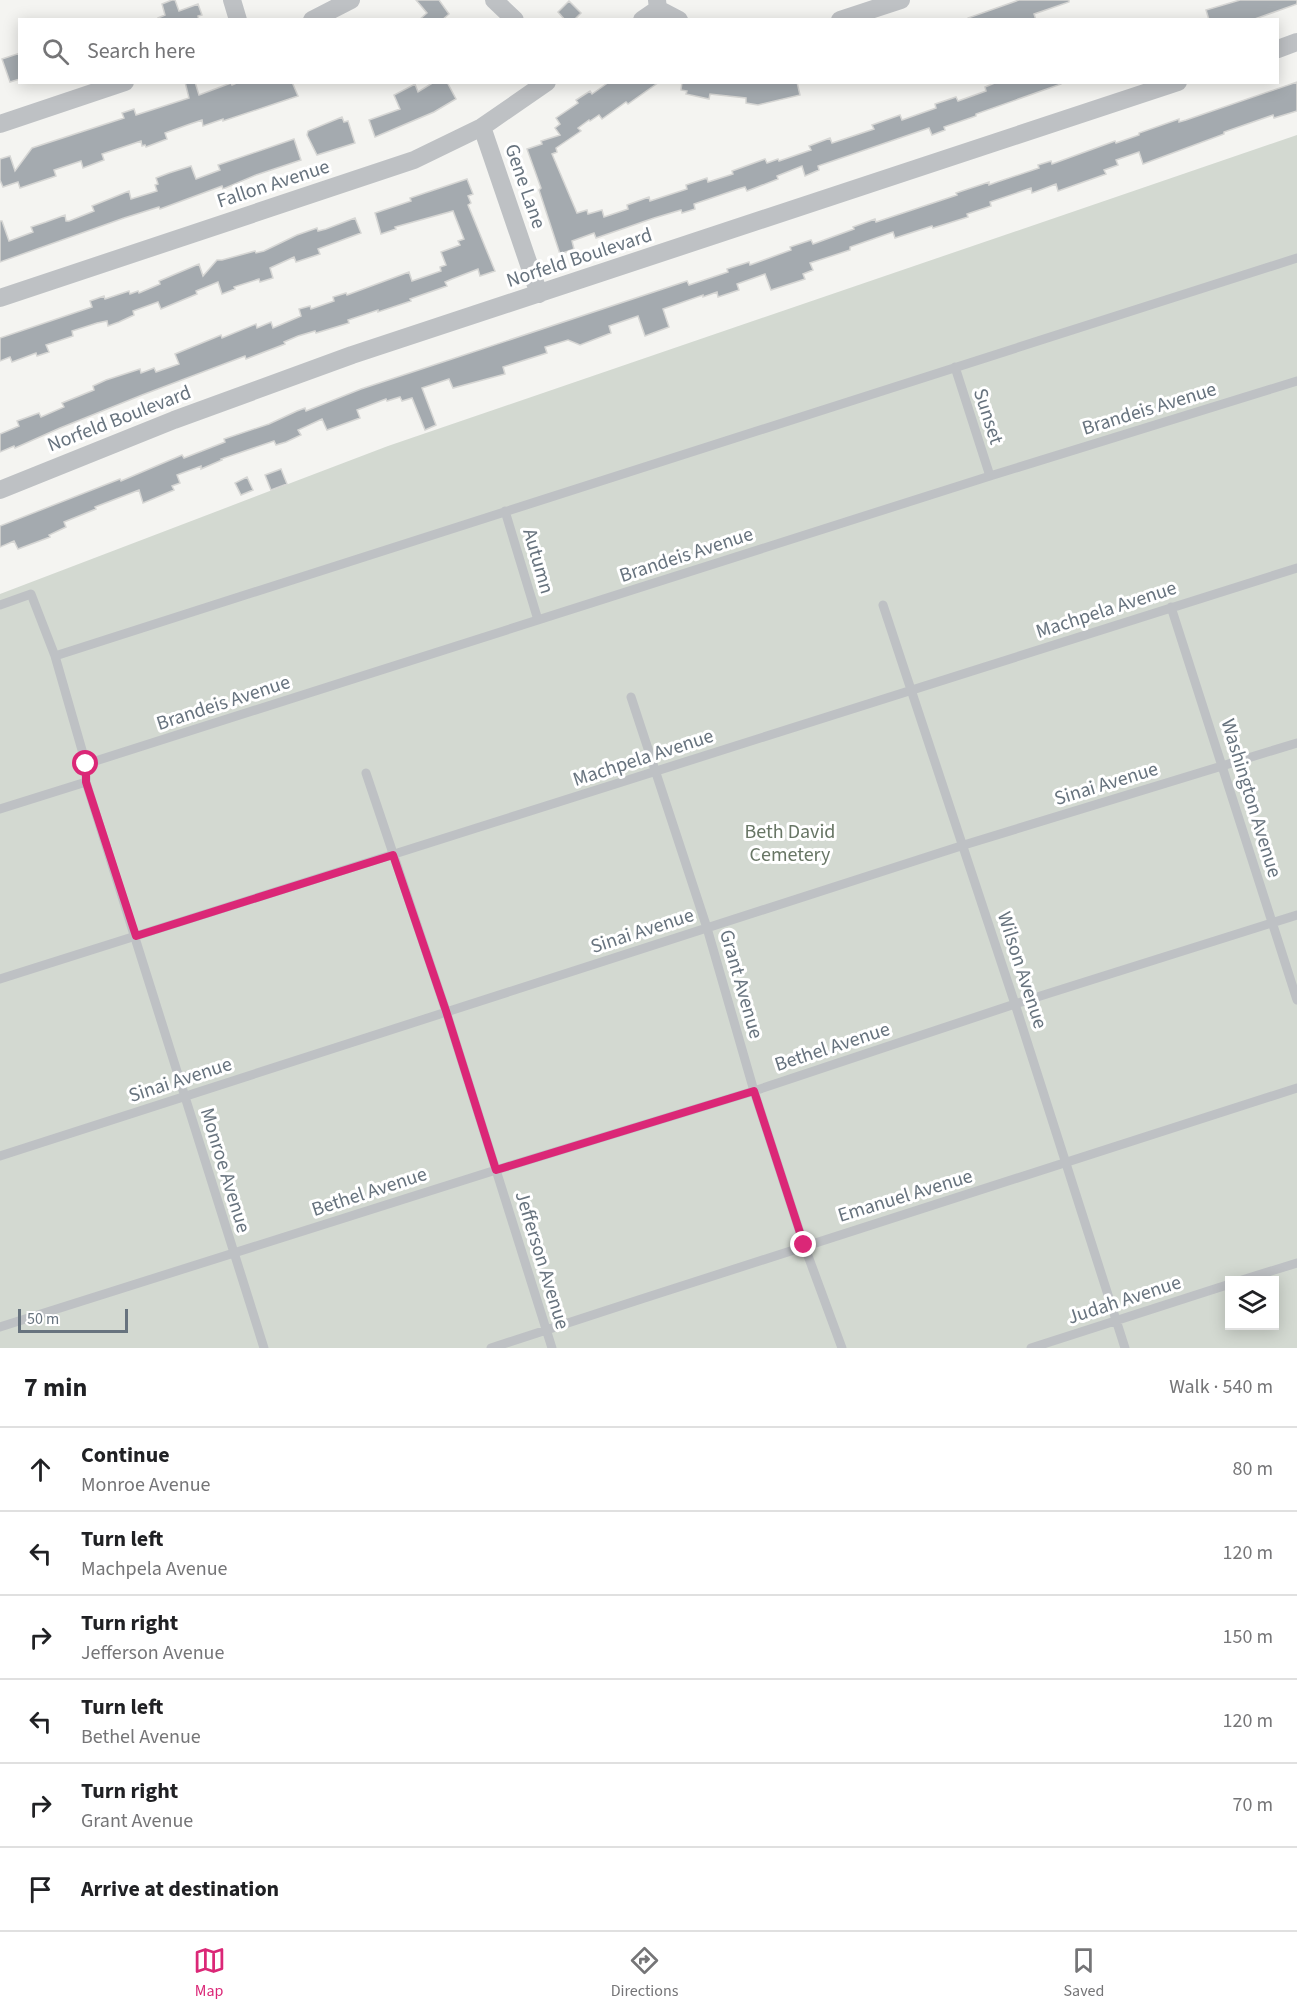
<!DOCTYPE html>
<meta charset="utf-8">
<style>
:root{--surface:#fff;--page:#f6f6f6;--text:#202124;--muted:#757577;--line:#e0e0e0;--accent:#db2777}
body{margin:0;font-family:"Source Sans 3",sans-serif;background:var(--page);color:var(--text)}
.controls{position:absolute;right:18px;bottom:18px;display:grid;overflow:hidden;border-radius:0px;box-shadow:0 3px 15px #0003}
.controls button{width:54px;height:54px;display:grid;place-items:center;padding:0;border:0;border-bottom:2px solid var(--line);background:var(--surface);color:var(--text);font:30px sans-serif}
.scale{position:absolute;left:18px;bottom:15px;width:110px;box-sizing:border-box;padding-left:6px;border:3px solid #67737e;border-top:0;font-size:16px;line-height:21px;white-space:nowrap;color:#67737e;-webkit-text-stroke:4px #fff;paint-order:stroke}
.stop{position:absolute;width:18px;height:18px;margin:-14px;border:4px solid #db2777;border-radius:50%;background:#fff}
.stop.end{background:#db2777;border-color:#fff;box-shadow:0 2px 6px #0008}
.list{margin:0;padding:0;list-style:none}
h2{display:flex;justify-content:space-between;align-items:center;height:78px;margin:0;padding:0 24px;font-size:26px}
h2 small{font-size:20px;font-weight:400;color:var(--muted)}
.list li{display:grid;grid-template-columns:39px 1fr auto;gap:18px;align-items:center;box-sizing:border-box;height:84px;padding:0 24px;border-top:2px solid var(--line)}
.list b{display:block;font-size:22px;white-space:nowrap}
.list p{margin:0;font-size:20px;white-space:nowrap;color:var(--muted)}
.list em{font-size:20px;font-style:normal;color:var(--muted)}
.icon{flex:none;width:33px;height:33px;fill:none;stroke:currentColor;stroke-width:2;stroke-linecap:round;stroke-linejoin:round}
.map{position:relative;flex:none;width:1297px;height:1348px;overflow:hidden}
.search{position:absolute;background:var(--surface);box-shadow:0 3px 15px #0003;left:18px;right:18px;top:18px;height:66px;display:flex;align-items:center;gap:15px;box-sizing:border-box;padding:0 21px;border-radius:0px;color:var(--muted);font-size:22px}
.sheet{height:582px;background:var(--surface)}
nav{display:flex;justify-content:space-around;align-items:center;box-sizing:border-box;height:84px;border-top:2px solid var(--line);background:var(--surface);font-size:16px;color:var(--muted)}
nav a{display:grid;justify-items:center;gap:3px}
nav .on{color:var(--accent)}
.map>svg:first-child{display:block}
.green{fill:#d3d9d1;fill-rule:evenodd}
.building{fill:#a4aaaf;stroke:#d6d6d4;stroke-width:1.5}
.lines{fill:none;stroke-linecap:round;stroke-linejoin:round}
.service{stroke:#bec1c4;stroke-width:9}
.minor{stroke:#bec1c4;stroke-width:18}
.route{stroke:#db2777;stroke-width:8}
.labels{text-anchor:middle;stroke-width:6;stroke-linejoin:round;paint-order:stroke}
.street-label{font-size:20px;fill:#67737e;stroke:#fff}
.park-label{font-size:20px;fill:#687665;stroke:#fff}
</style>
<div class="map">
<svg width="1297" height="1348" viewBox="0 0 1297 1348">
<rect width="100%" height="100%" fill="#f4f4f1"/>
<path class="green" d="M1297 135V1348H0V594L388 446ZM1230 1280H1274V1326H1230Z"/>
<path class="building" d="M172 0H175L179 11 198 4 202 15 198 16 199 20H159L158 18 165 15 162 4Z
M416 0H439L449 14 442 20H419L427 13Z
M1019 0H1069V2L1034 14 1036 20H968V18Z
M1240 0H1297V4L1252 20H1209L1206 10Z
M569 1 581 13 574 20H565L558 12Z
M20 53V79L10 82 2 59Z
M185 82H195L199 95 231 83 232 85 239 82H292L298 96 223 121V119L203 126 202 120 190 124 165 133 167 139 146 147 145 145 142 146 141 141 102 154 104 160 83 168 81 161 54 170 56 176 20 188 18 182 3 187 0 180V159L10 156 15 171 32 148 124 118 122 113 134 109 136 115 189 98Z
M434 82H447L456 99 434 112 375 137 369 120 400 109 394 95 415 84 418 92Z
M609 82H659L628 104 626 102 602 119 599 115 590 121 589 120 578 128 581 131 556 148 557 152 552 154 577 213 587 210 588 214 602 210 604 217 628 209 627 205 649 197 650 201 687 189 686 185 707 178 708 182 733 174 732 171 765 159 767 163 778 159 779 161 811 150 809 146 830 138 832 143 874 129 872 125 900 115 902 120 936 108 935 104 956 97 958 101 986 91 985 87 997 82H1061V84L976 114V116L944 127 945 130 932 135 929 128 818 166 819 170 805 176 802 166 777 176 778 179 747 191 745 187 738 189 694 204 695 209 682 213 681 210 654 218 596 238 594 233 572 241 574 249 560 254 539 190 541 188 527 149 542 144 541 141 560 135 555 128 560 124 556 118 578 103 576 100 590 91 592 94Z
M682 82H797L800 95 758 105 746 103V98L710 94 709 99 686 94 687 91 681 90Z
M1297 82V111L1274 118 1273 115 1224 132V134L1143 164 1139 152 1116 160 1118 165 1104 170 1106 174 1058 191 1056 184 1032 193 1031 188 990 202 991 206 967 214 968 217 933 228 932 226 895 238 893 232 850 247V250L810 263 813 270 803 274 805 279 771 290 765 274 737 284 739 290 718 297 717 292 703 297V295L663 309 669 327 645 336 638 316 609 326 611 333 580 345 568 340 545 347 547 353 503 367 505 374 453 388 449 379 422 388 436 425 425 430 412 398 402 401 400 397 387 401 386 399 357 410 360 418 327 430 322 419 298 430 301 435 286 442 276 445 274 441 221 459 222 460 201 469V466L177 475 180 483 172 486 174 490 143 503 139 490 95 507 96 509 64 522 66 527 49 535 50 537 18 549 14 541 0 547V526L120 479 121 481 182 455 184 458 225 442 224 439 269 424 297 411 305 408 306 411 361 389 458 357 687 281 689 285 728 272 727 269 749 262 750 265 791 250 790 247 811 240 813 244 854 229 853 227 875 219 876 222 957 195 956 193 989 182V185L997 182 1039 168 1038 165 1051 161 1052 164 1115 141 1116 143 1139 135V133L1179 119V122L1186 120Z
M342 117 344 122 348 121 355 143 317 155 307 135 308 131Z
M294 139 301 160 256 175 223 189 222 186 160 209 159 207 124 218 0 262V221H2L9 241 33 232 31 227 46 222 65 215 66 221H69L94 211 92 206 129 191 131 199 157 191 155 185 158 184 156 178 169 173 191 166 196 179 220 170 218 165Z
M467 179 473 194 468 196 471 203 468 205 495 271 480 276 478 269 452 279 445 282 447 286 410 299 411 301 378 312V310L348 320 349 323 316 333 315 331 298 336 284 342 285 344 246 359 245 356 142 395 60 428 15 448 14 446 0 452V434L19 426 17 421 39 413 41 417 64 407 62 403 94 390 93 386 106 380 140 369 141 373 154 368 156 372 179 364 175 354 214 338 221 335 222 338 256 324 257 328 271 322 273 328 301 316 299 309 310 306 311 309 334 301 333 297 346 293 347 295 409 272 412 281 441 271 440 267 446 265 441 252 460 245 458 241 464 239 453 211 395 227 396 229 381 234 375 213 411 201 410 198Z
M355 218 361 233 318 249 320 254 296 262 294 257 270 268 273 278 260 282 259 279 234 287 235 289 222 294 218 282 196 291 197 294 161 309 158 302 133 311 134 315 119 322 108 326 107 321 97 323 72 331 73 336 46 345 49 352 37 356 36 353 12 362 10 357 0 361V338L92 307 90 301 104 296 105 299 129 291 130 294 138 291 139 293 160 284 159 281 199 264 203 276 217 260H222L255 251 256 253 264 251 297 235 317 228 318 231 326 229Z
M281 469 287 484 271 490 265 475Z
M247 477 253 490 241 495 235 483Z"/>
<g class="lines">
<path class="service" d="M955 367 990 476
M505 511 538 620
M0 605 31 594 55 656 86 764V782L264 1348
M883 605 1015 1004 1125 1348
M1171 607 1297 1000
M55 656 1297 258
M631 697 707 928 754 1091 804 1245 842 1348
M86 764 990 476 1297 381
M366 773 446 1011 552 1348
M0 809 86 782
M0 979 1297 568
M0 1156 964 845 1297 743
M1242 1280 1297 1263
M0 1327 496 1170 754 1091 1015 1004 1297 915
M491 1348C759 1260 1028 1176 1297 1088
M1031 1348 1230 1284"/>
<path class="minor" d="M232 0 238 20
M494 0 515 20
M658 9 679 20
M312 20 351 0
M642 20 658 9 657 0
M840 20 901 0
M1278 49 1297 42
M0 124 125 82
M482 127 539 294
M0 298 414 160 482 127 547 82
M0 490 174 420 352 355 1178 82"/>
</g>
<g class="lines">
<path class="route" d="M86 764V782L136 936 393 855 446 1011 496 1170 754 1091 804 1245"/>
</g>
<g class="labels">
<g class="street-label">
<text transform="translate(273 183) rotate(-18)" y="7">Fallon Avenue</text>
<text transform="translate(526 186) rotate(71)" y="7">Gene Lane</text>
<text transform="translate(579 257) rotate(-18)" y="7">Norfeld Boulevard</text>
<text transform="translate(1149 408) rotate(-17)" y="7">Brandeis Avenue</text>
<text transform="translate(989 416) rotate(72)" y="7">Sunset</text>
<text transform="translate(119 418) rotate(-21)" y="7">Norfeld Boulevard</text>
<text transform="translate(686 554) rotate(-18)" y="7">Brandeis Avenue</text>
<text transform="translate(539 561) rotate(74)" y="7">Autumn</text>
<text transform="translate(1106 609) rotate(-18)" y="7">Machpela Avenue</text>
<text transform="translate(223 702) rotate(-18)" y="7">Brandeis Avenue</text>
<text transform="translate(643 757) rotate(-18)" y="7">Machpela Avenue</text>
<text transform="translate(1106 783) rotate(-17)" y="7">Sinai Avenue</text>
<text transform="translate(1252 798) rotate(73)" y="7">Washington Avenue</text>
<text transform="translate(642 930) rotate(-18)" y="7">Sinai Avenue</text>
<text transform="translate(1023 970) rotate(72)" y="7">Wilson Avenue</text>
<text transform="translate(742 984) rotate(74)" y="7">Grant Avenue</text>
<text transform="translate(832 1046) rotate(-18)" y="7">Bethel Avenue</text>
<text transform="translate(180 1079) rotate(-18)" y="7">Sinai Avenue</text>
<text transform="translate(226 1170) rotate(73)" y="7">Monroe Avenue</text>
<text transform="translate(369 1191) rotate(-18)" y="7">Bethel Avenue</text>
<text transform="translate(905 1195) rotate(-17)" y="7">Emanuel Avenue</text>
<text transform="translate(543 1260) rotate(73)" y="7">Jefferson Avenue</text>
<text transform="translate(1124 1299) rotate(-18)" y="7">Judah Avenue</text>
</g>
<g class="park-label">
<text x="790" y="838">Beth David<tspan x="790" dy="23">Cemetery</tspan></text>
</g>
</g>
</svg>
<div class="controls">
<button><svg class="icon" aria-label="layers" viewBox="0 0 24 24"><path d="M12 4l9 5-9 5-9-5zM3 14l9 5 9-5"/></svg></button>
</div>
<div class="scale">50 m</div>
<div class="stop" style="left:86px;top:764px"></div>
<div class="stop end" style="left:804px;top:1245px"></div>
<div class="search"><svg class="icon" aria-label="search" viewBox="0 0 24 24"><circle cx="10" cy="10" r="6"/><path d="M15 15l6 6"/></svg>Search here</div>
</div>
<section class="sheet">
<h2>7 min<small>Walk · 540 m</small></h2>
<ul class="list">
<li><svg class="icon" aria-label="ahead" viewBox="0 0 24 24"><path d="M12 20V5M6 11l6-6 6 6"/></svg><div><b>Continue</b><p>Monroe Avenue</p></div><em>80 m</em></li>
<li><svg class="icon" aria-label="left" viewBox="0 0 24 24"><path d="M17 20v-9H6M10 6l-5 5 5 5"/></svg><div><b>Turn left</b><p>Machpela Avenue</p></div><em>120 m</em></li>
<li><svg class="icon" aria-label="right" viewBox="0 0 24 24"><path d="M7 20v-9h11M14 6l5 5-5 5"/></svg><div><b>Turn right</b><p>Jefferson Avenue</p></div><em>150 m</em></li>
<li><svg class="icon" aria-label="left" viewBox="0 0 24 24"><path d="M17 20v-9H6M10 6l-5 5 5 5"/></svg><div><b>Turn left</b><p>Bethel Avenue</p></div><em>120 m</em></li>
<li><svg class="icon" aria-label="right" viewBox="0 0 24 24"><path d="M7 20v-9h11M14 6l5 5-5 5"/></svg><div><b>Turn right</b><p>Grant Avenue</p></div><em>70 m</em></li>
<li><svg class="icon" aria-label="arrive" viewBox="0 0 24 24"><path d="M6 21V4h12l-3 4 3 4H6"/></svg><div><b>Arrive at destination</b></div></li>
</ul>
</section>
<nav>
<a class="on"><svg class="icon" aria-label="map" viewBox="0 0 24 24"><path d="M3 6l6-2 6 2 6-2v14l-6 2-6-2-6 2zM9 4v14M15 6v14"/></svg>Map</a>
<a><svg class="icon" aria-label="directions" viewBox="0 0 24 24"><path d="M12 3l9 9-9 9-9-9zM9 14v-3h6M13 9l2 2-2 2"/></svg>Directions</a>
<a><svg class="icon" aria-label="saved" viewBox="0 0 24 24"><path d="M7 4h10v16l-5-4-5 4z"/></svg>Saved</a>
</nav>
